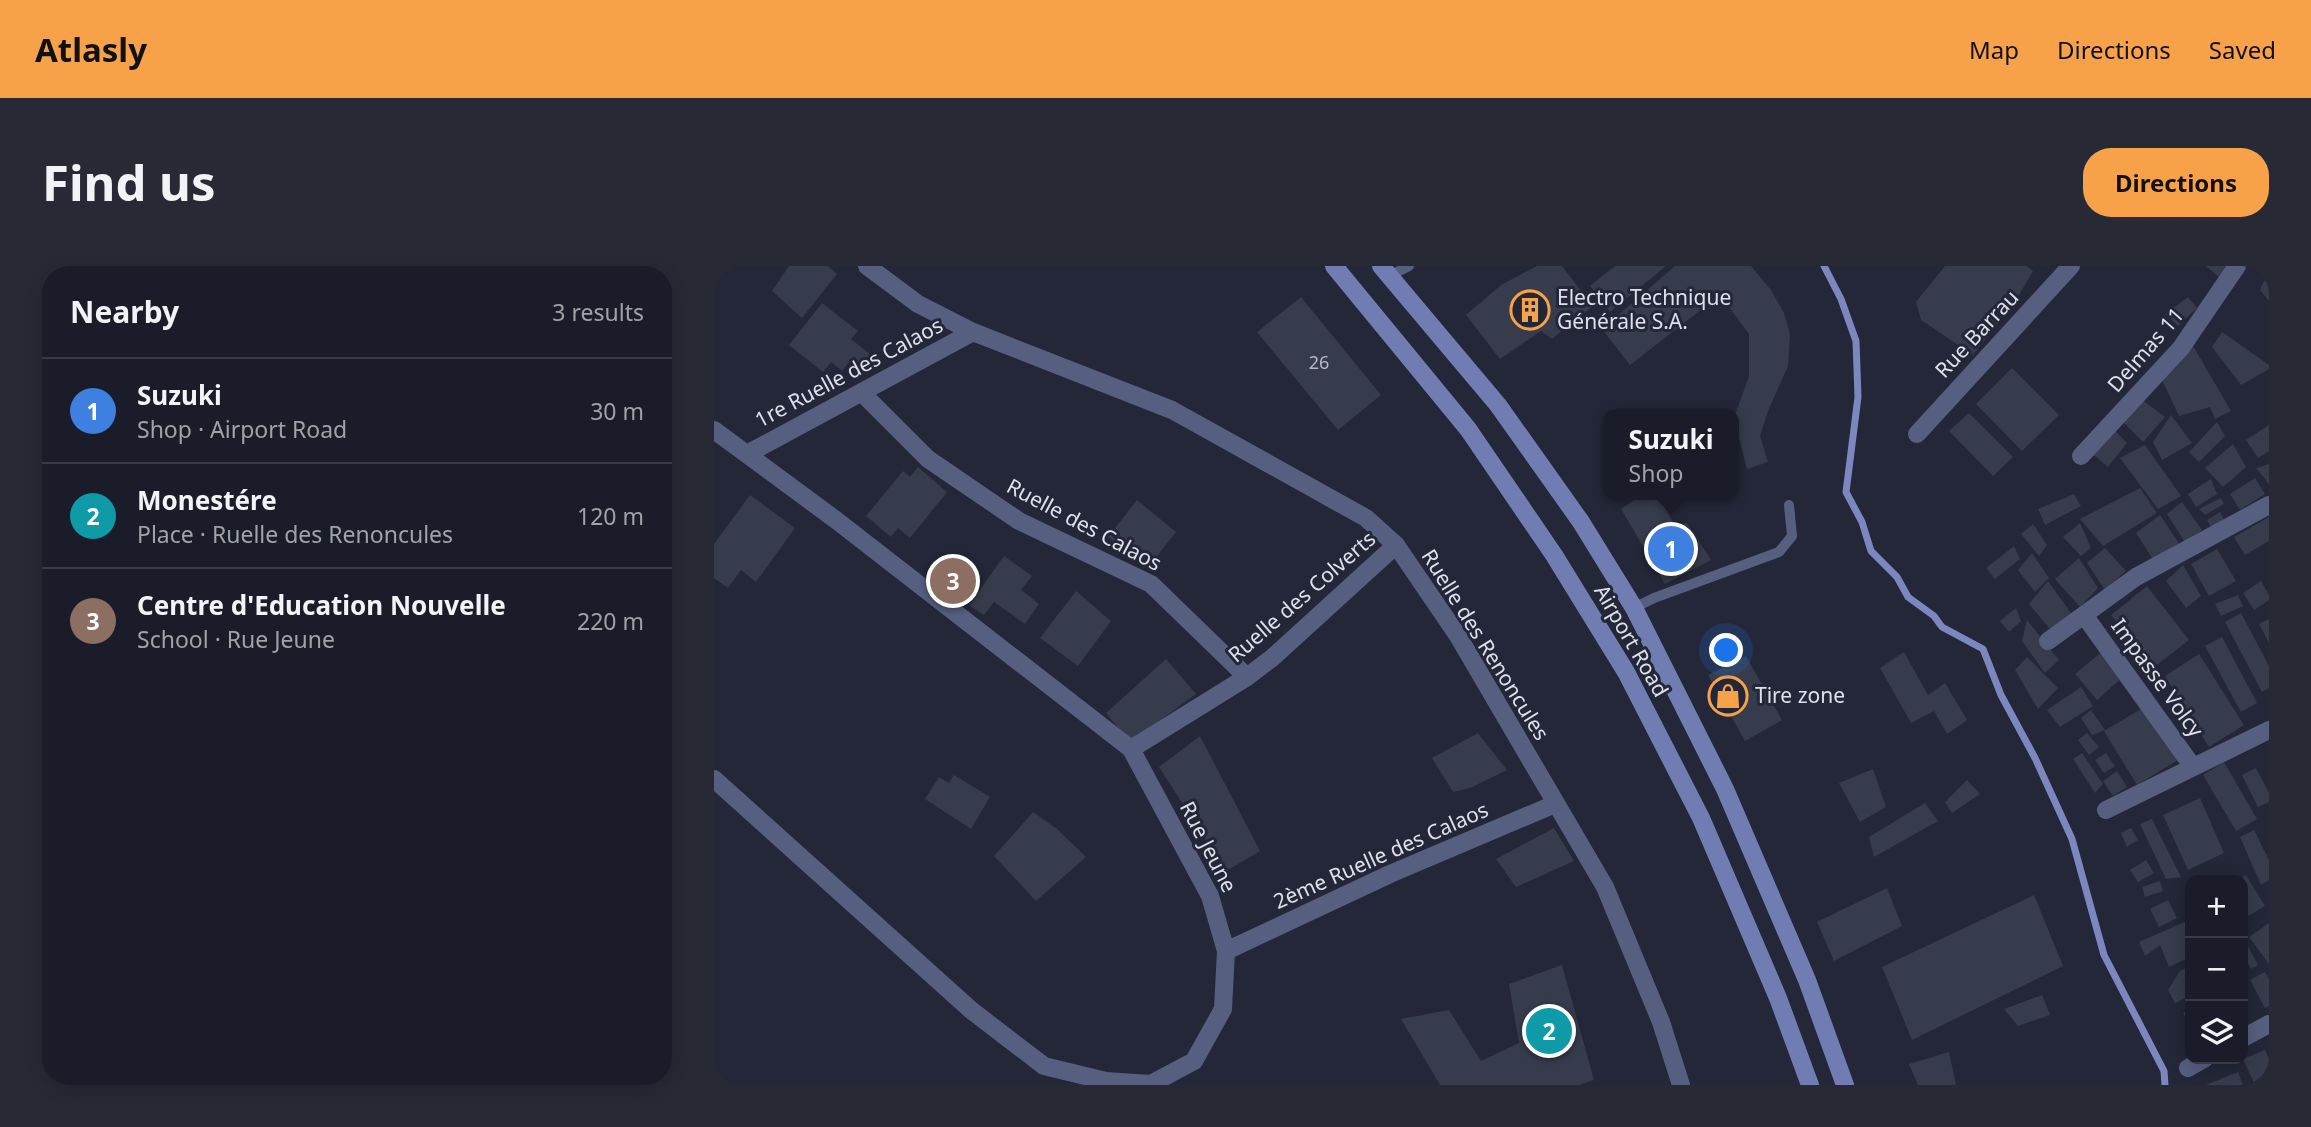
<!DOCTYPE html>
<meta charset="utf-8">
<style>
:root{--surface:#1a1d29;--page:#272a35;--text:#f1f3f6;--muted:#9fa2a8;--line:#383b46;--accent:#f7a149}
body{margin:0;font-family:"Noto Sans",sans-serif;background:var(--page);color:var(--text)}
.controls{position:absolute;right:21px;bottom:21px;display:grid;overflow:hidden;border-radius:14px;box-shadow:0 4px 18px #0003}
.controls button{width:63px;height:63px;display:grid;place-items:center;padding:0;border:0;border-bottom:2px solid var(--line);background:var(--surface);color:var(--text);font:35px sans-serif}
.you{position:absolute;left:1013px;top:385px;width:24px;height:24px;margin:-18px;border:5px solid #fff;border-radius:50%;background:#1a73e8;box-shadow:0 0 0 10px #1a73e833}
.badge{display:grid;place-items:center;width:46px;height:46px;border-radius:50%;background:var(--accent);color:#fff;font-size:23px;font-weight:700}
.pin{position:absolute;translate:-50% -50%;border:4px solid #fff;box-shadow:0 2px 7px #0006}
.popup{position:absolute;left:889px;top:143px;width:136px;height:91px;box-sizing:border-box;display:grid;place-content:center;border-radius:14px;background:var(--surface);filter:drop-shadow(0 2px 5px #0005);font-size:23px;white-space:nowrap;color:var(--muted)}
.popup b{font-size:26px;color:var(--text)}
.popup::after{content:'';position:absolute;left:50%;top:100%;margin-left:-14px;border:14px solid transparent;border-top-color:var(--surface)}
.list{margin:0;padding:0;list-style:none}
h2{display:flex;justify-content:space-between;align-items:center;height:91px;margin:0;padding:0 28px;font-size:30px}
h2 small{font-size:23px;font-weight:400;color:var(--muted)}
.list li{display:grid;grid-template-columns:46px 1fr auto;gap:21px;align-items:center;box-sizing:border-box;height:105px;padding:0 28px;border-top:2px solid var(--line)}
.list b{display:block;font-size:26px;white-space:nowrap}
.list p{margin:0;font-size:23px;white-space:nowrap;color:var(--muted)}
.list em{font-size:23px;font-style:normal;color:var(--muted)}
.icon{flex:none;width:38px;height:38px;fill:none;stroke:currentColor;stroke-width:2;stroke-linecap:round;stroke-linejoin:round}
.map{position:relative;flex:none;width:1555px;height:819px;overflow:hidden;border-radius:28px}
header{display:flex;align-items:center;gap:42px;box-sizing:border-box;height:98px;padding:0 35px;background:var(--accent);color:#111}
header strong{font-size:33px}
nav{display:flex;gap:38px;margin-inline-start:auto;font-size:24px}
.intro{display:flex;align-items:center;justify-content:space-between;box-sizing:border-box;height:168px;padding:0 42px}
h1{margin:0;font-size:49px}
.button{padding:18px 32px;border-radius:28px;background:var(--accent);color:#111;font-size:24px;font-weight:700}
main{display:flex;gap:42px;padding:0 42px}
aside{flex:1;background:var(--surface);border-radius:28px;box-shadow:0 4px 18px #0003}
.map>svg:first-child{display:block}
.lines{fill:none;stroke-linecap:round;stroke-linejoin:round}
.stream{stroke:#7c87bf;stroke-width:7}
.building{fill:#373c4c}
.lane{stroke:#575f80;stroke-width:10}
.street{stroke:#575f80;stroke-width:18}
.secondary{stroke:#717db2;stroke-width:18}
.labels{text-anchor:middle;stroke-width:6;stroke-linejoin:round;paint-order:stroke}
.number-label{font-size:18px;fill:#b4b8c3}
.poi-label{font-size:21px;fill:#dee1eb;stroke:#232737;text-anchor:start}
.street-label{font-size:21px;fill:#dee1eb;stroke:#232737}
</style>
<header>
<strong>Atlasly</strong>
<nav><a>Map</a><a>Directions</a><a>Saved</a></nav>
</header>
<div class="intro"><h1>Find us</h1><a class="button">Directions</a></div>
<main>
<aside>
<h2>Nearby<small>3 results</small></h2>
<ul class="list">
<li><span class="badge" style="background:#3f7fe0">1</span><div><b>Suzuki</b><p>Shop · Airport Road</p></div><em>30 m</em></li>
<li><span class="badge" style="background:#0f9aa8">2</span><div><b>Monestére</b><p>Place · Ruelle des Renoncules</p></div><em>120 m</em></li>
<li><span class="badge" style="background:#8d6e63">3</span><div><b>Centre d'Education Nouvelle</b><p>School · Rue Jeune</p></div><em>220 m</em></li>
</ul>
</aside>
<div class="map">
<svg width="1555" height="819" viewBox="0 0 1555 819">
<rect width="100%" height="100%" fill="#232737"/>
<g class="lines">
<path class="stream" d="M1110 0 1127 33 1142 75 1144 131 1132 226 1148 256 1157 285 1183 311 1194 331 1220 350 1228 361 1269 383 1287 429 1321 492 1358 573 1390 689 1450 805 1451 819"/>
</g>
<path class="building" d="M75 0H114L123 8 88 52 58 25Z
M823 0H848L879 40 838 73 827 65 786 93 752 49 787 19Z
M901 0H952L896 46 876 20Z
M961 0H1037L1057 24 1070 47 1076 68 1074 100 1054 145 1046 170 1054 196 1033 203 1020 152 1035 110V68L1006 29 916 99 888 63Z
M1231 0H1312L1319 5 1302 34 1259 89 1207 54 1202 36Z
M1492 0H1517L1507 13Z
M1551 13H1555V35L1546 24Z
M587 31 667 129 624 164 543 66Z
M1474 31 1483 42 1464 60 1451 48Z
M108 37 144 65 137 73 157 89 145 103 135 96 128 105 117 96 109 106 75 79Z
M1508 66 1555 99V103L1527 119 1498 81Z
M1478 78 1517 145 1501 153 1496 141 1465 150 1448 114Z
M1298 102 1345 149 1308 185 1262 138Z
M1427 133 1451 151 1429 176 1406 153Z
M1255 147 1299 191 1279 210 1235 165Z
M1457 149 1478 177 1448 194 1439 176Z
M1503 156 1511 170 1485 196 1475 186Z
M1555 159V185L1544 192 1532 174Z
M1397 161 1413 177 1394 201 1376 186Z
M1519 178 1532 201 1509 221 1491 202Z
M1431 179 1467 230 1444 243 1406 192Z
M1555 198V218L1542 202Z
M204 201 233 226 196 272 184 262 177 271 152 250 189 205 196 211Z
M1541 212 1551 228 1526 244 1516 228Z
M1497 213 1503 228 1482 241 1474 228Z
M1426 222 1443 247 1389 280 1366 253Z
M1360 228 1367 240 1331 259 1324 243Z
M36 229 81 262 42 316 27 304 14 322 0 312V278Z
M928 229H943L961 259 973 257 997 294 951 318 907 243Z
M1507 232 1510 238 1491 249 1485 243Z
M423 234 462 266 433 303 394 271Z
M1468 236 1488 264 1471 276 1453 248Z
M1506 246 1511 255 1498 263 1493 254Z
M1446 249 1465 277 1440 295 1422 267Z
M1555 251V275L1531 289 1520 271Z
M1366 257 1377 282 1367 290 1349 271Z
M1319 258 1333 279 1325 290 1307 268Z
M1300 280 1306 293 1281 313 1272 302Z
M1391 282 1412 305 1391 324 1373 297Z
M1503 283 1522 315 1495 330 1477 298Z
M1318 287 1335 312 1321 326 1304 304Z
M290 290 318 310 307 324 325 338 311 358 280 336 270 349 255 339Z
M1365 292 1384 322 1366 341 1341 313Z
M1469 299 1487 330 1472 342 1452 315Z
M1334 315 1357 347 1336 363 1315 338Z
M1547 315 1555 329V334L1540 344 1529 327Z
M1433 320 1475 374 1439 402 1397 349Z
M362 325 397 355 364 400 326 372Z
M1524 329 1529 340 1507 350 1501 338Z
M1302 342 1307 355 1295 366 1286 355Z
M1527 347 1555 400V422L1548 426 1511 356Z
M1555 353V377L1545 358Z
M1313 354 1345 394 1331 407 1308 375Z
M1508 371 1543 437 1527 446 1491 380Z
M1390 384 1411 409 1383 434 1361 408Z
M1190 386 1214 429 1231 417 1253 454 1233 468 1220 445 1197 457 1166 402Z
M1485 388 1530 459 1495 481 1451 410Z
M1032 390 1068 454 1031 475 994 409Z
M1313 391 1344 422 1324 443 1301 404Z
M452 393 482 428 416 476 392 447Z
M1367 421 1379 440 1346 461 1333 444Z
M1432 440 1464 494 1423 519 1390 465Z
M1377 444 1391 464 1378 469 1367 452Z
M764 467 793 504 756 522 739 526 718 492Z
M1373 467 1385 481 1375 489 1364 474Z
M486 470 546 585 512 605 445 501Z
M1368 487 1389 518 1381 527 1359 493Z
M1392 487 1401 500 1390 507 1381 494Z
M1510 496 1543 553 1522 565 1489 509Z
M1542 502 1555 527V536L1544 541 1528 509Z
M1159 503 1172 541 1146 556 1125 517Z
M1403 505 1413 521 1399 530 1389 515Z
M240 509 276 531 257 563 211 533 225 511 235 517Z
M1253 514 1266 528 1238 547 1231 536Z
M1486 532 1510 587 1474 604 1449 549Z
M1211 537 1224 555 1160 591 1155 571Z
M319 546 343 563 372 591 322 635 280 590Z
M1438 553 1467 611 1452 613 1426 558Z
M840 562 860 595 802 621 782 593Z
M1417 562 1424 574 1413 581 1407 567Z
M1540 564 1555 594V614L1547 619 1526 571Z
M1432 594 1440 607 1424 616 1416 604Z
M1532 609 1551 640 1531 652 1529 648V614H1524Z
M1446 615 1449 625 1431 631 1428 621Z
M1173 622 1188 660 1120 695 1103 656Z
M1320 629 1349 700 1198 774 1168 701Z
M1454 634 1463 652 1445 661 1436 643Z
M1473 655 1476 663V691L1455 701 1446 679 1431 690 1425 676Z
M1555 657V698L1535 671Z
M1529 671 1544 699 1537 703 1529 688Z
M848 699 880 814 865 819H726L687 753 735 744 767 795 805 777 795 718Z
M1476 700V730L1461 737 1454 724 1466 705Z
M1551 706 1555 713V740L1551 742 1536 714Z
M1328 729 1336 749 1304 760 1290 743Z
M1476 743V759L1469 747Z
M1551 784 1555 793V819H1541L1529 793Z
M1235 786 1242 819H1204L1195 798Z
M1524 806 1529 819H1492Z"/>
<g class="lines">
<path class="lane" d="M675 10 695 0
M920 342 940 332 1065 286 1078 270 1075 239"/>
<path class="street" d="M153 0 204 38 259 66 458 144 652 252 682 279 744 370 891 621 947 756 967 819
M148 127 214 193 305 255 437 318 533 411
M0 164 122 254 417 483 496 630 512 685 509 743 480 795 437 818 392 815 330 800 257 744 0 513
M1203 168 1357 0
M33 188 259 66
M1367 190 1467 82 1523 0
M1370 349 1479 501
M1334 375 1422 311 1555 239
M417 483 533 411 558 392 682 279
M1392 544 1555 464
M512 685 676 608 841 538
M1529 772 1555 758
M1474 802 1490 793"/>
<path class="secondary" d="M620 0 754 163 840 289 912 406 987 552 1064 732 1096 819
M667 0 784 139 867 256 920 342 1011 523 1093 714 1131 819"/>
</g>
<defs>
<g id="building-ring" transform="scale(2.0125)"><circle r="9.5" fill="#232737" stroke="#f7a149" stroke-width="1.5"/><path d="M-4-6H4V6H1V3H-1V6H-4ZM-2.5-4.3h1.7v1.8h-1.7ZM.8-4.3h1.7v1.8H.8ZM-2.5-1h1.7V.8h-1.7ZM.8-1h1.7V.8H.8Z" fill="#f7a149"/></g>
<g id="shop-ring" transform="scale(2.0125)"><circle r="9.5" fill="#232737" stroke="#f7a149" stroke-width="1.5"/><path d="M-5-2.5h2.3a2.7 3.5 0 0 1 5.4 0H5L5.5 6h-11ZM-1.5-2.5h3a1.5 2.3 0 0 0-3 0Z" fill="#f7a149"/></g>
</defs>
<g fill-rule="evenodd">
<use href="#building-ring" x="816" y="44"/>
<use href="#shop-ring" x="1014" y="430"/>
</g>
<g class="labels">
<g class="number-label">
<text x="605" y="103">26</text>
</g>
<g class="poi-label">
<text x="843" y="39">Electro Technique<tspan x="843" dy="24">Générale S.A.</tspan></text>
<text x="1041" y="437">Tire zone</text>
</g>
<g class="street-label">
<text transform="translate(1263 68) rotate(-47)" y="7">Rue Barrau</text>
<text transform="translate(1432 84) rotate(-49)" y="7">Delmas 11</text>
<text transform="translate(135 107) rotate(-28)" y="7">1re Ruelle des Calaos</text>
<text transform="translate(370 259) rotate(28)" y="7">Ruelle des Calaos</text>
<text transform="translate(588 331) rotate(-41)" y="7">Ruelle des Colverts</text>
<text transform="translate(917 375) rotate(60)" y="7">Airport Road</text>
<text transform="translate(771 379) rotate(58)" y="7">Ruelle des Renoncules</text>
<text transform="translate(1443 412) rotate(54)" y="7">Impasse Volcy</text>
<text transform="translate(494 581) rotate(63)" y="7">Rue Jeune</text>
<text transform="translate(667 590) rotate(-24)" y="7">2ème Ruelle des Calaos</text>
</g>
</g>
</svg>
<div class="controls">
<button>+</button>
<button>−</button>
<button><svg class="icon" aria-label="layers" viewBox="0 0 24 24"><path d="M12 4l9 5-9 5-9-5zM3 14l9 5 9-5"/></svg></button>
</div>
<div class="you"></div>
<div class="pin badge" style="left:957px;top:283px;background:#3f7fe0">1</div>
<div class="popup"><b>Suzuki</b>Shop</div>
<div class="pin badge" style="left:835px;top:765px;background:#0f9aa8">2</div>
<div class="pin badge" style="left:239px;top:315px;background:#8d6e63">3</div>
</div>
</main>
